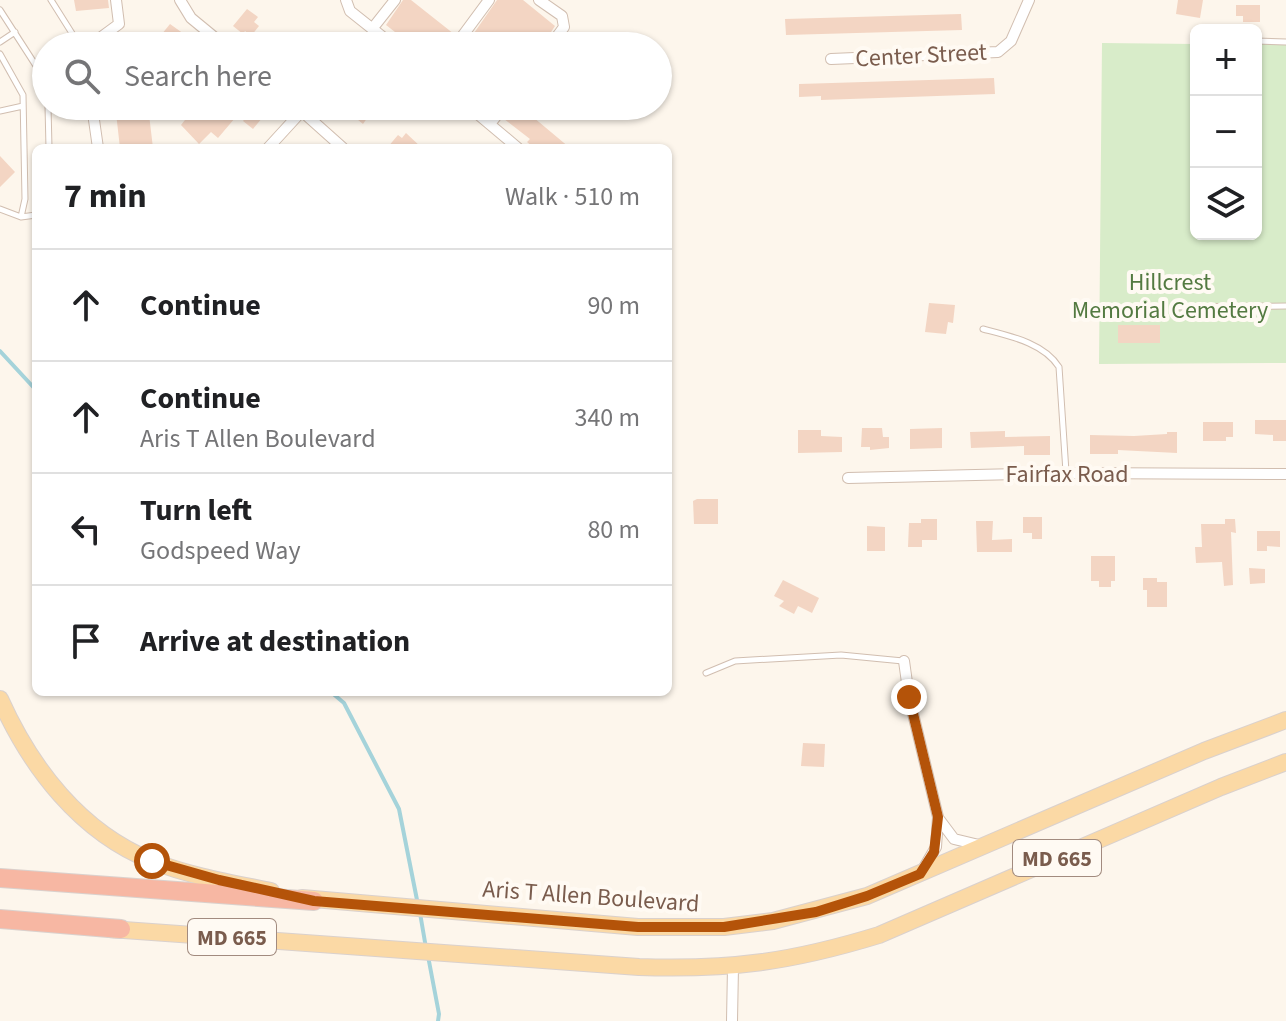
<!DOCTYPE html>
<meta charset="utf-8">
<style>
:root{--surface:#fff;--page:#f6f6f6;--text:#202124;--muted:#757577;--line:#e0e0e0}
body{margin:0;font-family:"Source Sans 3",sans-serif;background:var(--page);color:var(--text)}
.controls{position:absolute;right:24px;top:24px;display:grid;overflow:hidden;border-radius:12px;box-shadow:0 2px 6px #0004}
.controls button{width:72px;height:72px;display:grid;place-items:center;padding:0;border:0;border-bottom:2px solid var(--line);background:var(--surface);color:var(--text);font:40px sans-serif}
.stop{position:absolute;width:24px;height:24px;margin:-18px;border:6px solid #b45309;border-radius:50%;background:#fff}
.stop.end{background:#b45309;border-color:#fff;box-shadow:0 2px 8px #0008}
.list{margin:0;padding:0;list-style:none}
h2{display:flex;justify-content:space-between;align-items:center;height:104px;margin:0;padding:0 32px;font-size:34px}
h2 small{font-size:26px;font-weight:400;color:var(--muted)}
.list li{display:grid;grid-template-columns:52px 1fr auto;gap:24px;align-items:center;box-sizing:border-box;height:112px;padding:0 32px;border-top:2px solid var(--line)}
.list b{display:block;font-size:30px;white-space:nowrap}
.list p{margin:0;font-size:26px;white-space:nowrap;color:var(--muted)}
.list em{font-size:26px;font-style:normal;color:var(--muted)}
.icon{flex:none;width:44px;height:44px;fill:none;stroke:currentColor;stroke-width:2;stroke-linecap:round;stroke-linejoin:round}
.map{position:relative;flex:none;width:1286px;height:1021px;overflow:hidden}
.search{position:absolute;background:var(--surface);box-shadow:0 2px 6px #0004;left:32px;top:32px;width:640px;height:88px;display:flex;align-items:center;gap:20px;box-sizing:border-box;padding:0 28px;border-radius:44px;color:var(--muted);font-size:30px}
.panel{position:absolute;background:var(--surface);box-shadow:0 2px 6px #0004;left:32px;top:144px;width:640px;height:552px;border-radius:12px}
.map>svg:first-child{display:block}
.green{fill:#d8ecc9}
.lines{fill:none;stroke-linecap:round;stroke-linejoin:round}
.stream{stroke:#a5d3da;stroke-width:4}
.building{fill:#f3d5c3}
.service-casing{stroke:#d1beb0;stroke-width:7}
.minor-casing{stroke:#d1beb0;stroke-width:12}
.primary-casing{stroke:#dad1cd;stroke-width:18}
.motorway-casing{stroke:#dad1cd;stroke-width:20}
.service{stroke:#fff;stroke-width:5}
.minor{stroke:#fff;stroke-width:10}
.primary{stroke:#fbd9a5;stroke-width:16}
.motorway{stroke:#f7b7a3;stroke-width:18}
.route{stroke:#b45309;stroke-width:10}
.labels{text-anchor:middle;stroke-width:8;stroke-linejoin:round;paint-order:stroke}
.shield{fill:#fffaf3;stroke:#a28b7f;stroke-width:2}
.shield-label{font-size:22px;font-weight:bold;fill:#7a5c4d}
.street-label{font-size:24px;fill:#7a5c4d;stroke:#fffaf3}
.park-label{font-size:24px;fill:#537a41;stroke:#fffaf3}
</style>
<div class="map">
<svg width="1286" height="1021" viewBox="0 0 1286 1021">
<rect width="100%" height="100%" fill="#fdf6ec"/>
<path class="green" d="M1102 43 1196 44V234H1256V44H1286V363L1099 364Z"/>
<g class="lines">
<path class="stream" d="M0 351 36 390
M331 692 344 703 399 809 418 905
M420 913 426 948
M428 956 439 1014 438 1021"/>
</g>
<path class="building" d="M74 0H108L109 8 76 11Z
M403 0H411L454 34 447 46H413L386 25Z
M497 0H523L555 26 542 46H465Z
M1178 0H1203L1200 18 1176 14Z
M1236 5H1260V22H1243V16H1236Z
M247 9 258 17 254 22 259 26 251 36 245 31 243 34 233 26Z
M961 14 962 30 786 35 785 19Z
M170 24 184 34 181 38 190 46H165L157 40Z
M994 78 995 94 821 100V96L799 97V84Z
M119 106H148L153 148H120L116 113H120Z
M196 106H220L235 118 218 138 211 132 199 144 181 125Z
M255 106H272L253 129 243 121Z
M341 106H370L366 110 370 114 363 124Z
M512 106H542L533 117 570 148H534L527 142 530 139 504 119Z
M406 133 422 148H387L398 135 402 138Z
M0 156 15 172 0 187Z
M929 303 955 305 953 323 948 322 946 334 925 332Z
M1118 325H1160V343H1118Z
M1255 420H1286V441H1273V435L1255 434Z
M1203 422H1233V437H1226V441H1203Z
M862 428H882L883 437H889V448L870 450V447H861Z
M942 428V448L910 449V429Z
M798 430H821V436L842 437V452L798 453Z
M1005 431V437L1050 436V455H1024V446L971 448 970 432Z
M1167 432H1177V453L1118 450V454H1090V435L1134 436 1167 434Z
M697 499H718V524H694L693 501Z
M1023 517H1042V539H1032V533H1023Z
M921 519H937V540H922V547H908L909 523H921Z
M1225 519H1235L1236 533 1231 532 1233 585 1224 586 1222 562 1196 563 1195 547H1202L1201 524H1225Z
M976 521H993L992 540 1012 539V552H977Z
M867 526 885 527V551H867Z
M1257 531H1280V547L1267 546V551H1257Z
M1091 556H1115V581H1111V587H1099V581H1091Z
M1249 568 1265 569V583L1250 584Z
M1143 578H1157V582H1167V607H1147V590H1143Z
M783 580 819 598 812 613 798 606 794 614 779 606 784 601 774 596Z
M803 743 825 744 824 767 801 766Z"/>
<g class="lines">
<g class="service-casing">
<path id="service" d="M51 0 80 46
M0 10 40 72 46 91
M1256 41 1286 42
M0 42 15 32
M0 54 23 95 25 199 21 217
M48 106 49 148
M0 111 23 106
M0 209 21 217 36 215
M1173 307 1286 306
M983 329C1010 336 1044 343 1059 367L1066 472
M706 673 735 661 841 655 903 661"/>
</g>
<g class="minor-casing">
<path id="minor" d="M180 0 191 18 225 46
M346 0 350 11 394 46
M539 0 562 16 564 27 550 46
M372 29 395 0
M89 46 119 24 116 0
M455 46 489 0
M831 59 998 52 1011 41 1029 0
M92 106 98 148
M296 106 343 148
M468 106 518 148
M490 124 504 106
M268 148 301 112
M848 478 1066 473 1286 474
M904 661 909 697 938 817 936 847 922 871
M939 819 954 839 979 845
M732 1021 733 967"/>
</g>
<g class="primary-casing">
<path id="primary" d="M0 699C31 768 80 832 152 861 190 876 232 883 271 891
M302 898 638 927H724L773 921 867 896 1204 751 1286 720
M110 929 639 967C731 970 791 962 879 935L1221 787 1286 762"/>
</g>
<g class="motorway-casing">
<path id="motorway" d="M0 878 314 901
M0 919 121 929"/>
</g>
<use href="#service" class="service"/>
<use href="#minor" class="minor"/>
<use href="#primary" class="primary"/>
<use href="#motorway" class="motorway"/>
</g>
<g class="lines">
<path class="route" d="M152 861 219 880 314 901 638 927H724L816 912 867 896 920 874 934 852 938 817 909 697"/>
</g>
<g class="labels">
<g class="shield">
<rect x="1013" y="840" width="88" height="36" rx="6"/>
<rect x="188" y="919" width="88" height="36" rx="6"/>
</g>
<g class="shield-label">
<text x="1057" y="866">MD 665</text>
<text x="232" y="945">MD 665</text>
</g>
<g class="street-label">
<text transform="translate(921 55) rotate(-3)" y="8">Center Street</text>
<text x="1067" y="482">Fairfax Road</text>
<text transform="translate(591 896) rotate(4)" y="8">Aris T Allen Boulevard</text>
</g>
<g class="park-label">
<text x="1170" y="290">Hillcrest<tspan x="1170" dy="28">Memorial Cemetery</tspan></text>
</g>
</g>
</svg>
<div class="controls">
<button>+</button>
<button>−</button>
<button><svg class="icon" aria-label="layers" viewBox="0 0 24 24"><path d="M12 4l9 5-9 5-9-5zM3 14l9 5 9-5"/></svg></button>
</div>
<div class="stop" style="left:152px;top:861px"></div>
<div class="stop end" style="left:909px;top:697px"></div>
<div class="search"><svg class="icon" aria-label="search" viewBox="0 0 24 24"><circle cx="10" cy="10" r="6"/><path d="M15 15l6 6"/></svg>Search here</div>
<section class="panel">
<h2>7 min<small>Walk · 510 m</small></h2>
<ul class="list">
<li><svg class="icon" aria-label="ahead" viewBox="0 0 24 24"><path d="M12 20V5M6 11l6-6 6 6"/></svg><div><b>Continue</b></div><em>90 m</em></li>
<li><svg class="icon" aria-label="ahead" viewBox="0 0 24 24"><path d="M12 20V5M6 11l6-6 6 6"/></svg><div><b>Continue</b><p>Aris T Allen Boulevard</p></div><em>340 m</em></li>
<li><svg class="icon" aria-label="left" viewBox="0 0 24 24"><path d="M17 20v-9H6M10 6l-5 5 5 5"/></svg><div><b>Turn left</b><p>Godspeed Way</p></div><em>80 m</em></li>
<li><svg class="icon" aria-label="arrive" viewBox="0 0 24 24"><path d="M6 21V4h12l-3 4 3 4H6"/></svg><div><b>Arrive at destination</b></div></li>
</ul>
</section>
</div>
